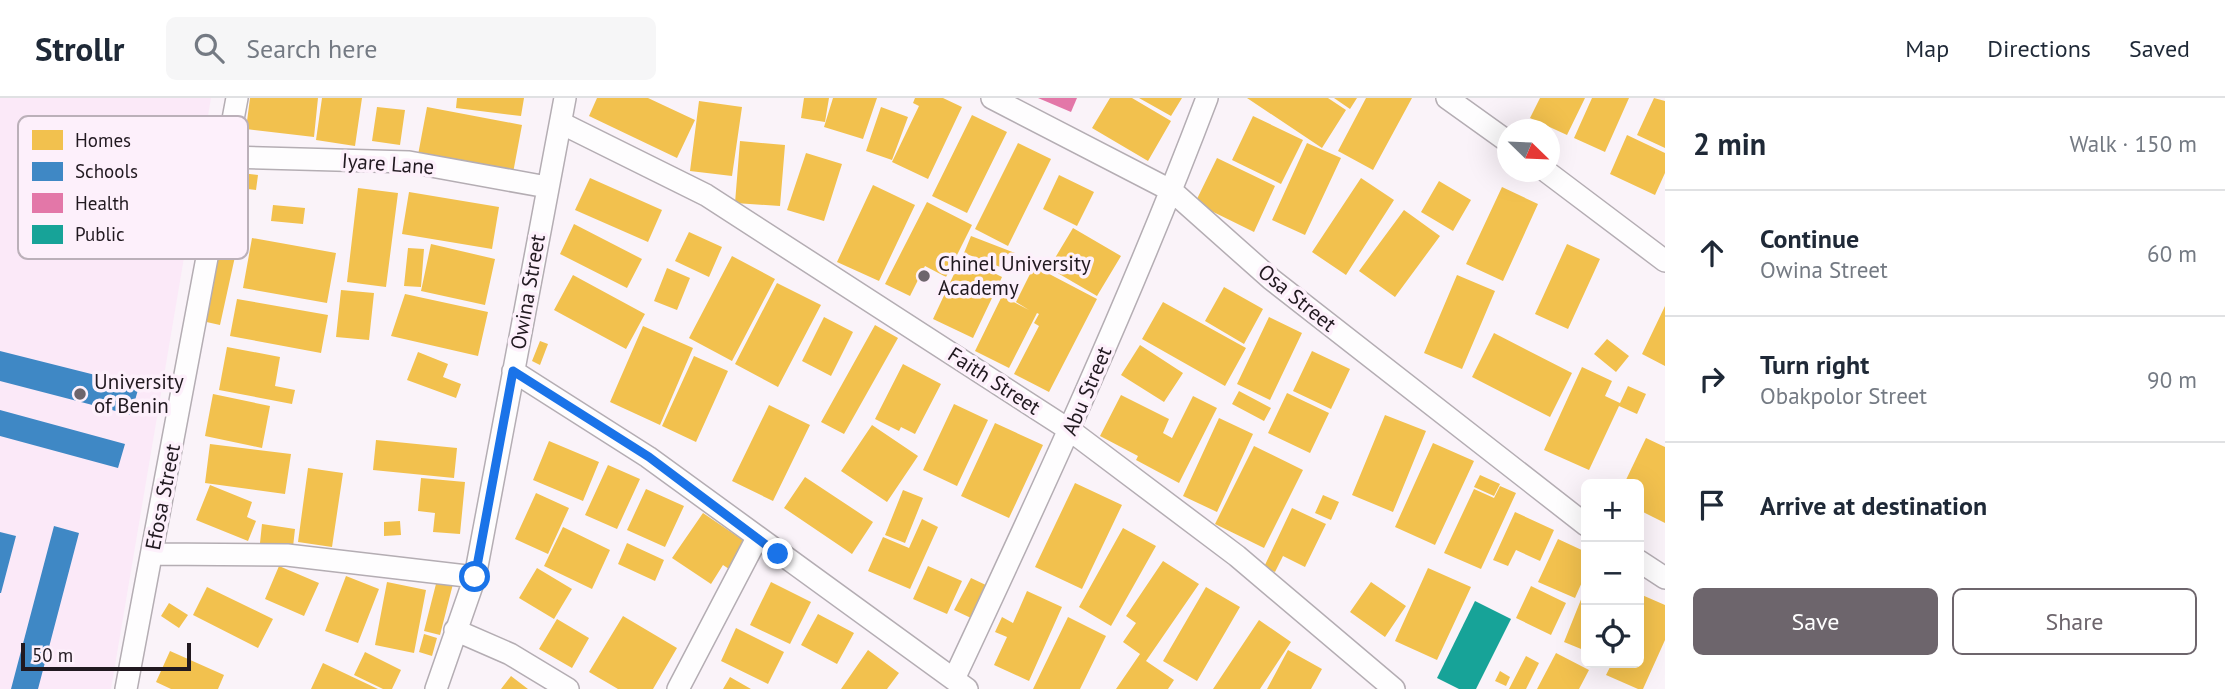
<!DOCTYPE html>
<meta charset="utf-8">
<style>
:root{--surface:#fff;--page:#f6f6f7;--text:#1f2937;--muted:#747a83;--line:#e0e1e3;--accent:#6d656c}
body{margin:0;font-family:"PT Sans",sans-serif;background:var(--page);color:var(--text)}
.controls{position:absolute;right:21px;bottom:21px;display:grid;overflow:hidden;border-radius:10px;box-shadow:0 7px 28px #0002}
.controls button{width:63px;height:63px;display:grid;place-items:center;padding:0;border:0;border-bottom:2px solid var(--line);background:var(--surface);color:var(--text);font:35px sans-serif}
.compass{position:absolute;left:1497px;top:21px;width:63px;height:63px;border-radius:50%;background:var(--surface);box-shadow:0 7px 28px #0002;rotate:113deg}
.scale{position:absolute;left:21px;bottom:18px;width:170px;box-sizing:border-box;padding-left:7px;border:4px solid #211920;border-top:0;font-size:19px;line-height:24px;white-space:nowrap;color:#211920;-webkit-text-stroke:5px #fdf0fb;paint-order:stroke}
.stop{position:absolute;width:21px;height:21px;margin:-16px;border:5px solid #1a73e8;border-radius:50%;background:#fff}
.stop.end{background:#1a73e8;border-color:#fff;box-shadow:0 2px 7px #0008}
.list{margin:0;padding:0;list-style:none}
h2{display:flex;justify-content:space-between;align-items:center;height:91px;margin:0;padding:0 28px;font-size:30px}
h2 small{font-size:23px;font-weight:400;color:var(--muted)}
.list li{display:grid;grid-template-columns:46px 1fr auto;gap:21px;align-items:center;box-sizing:border-box;height:126px;padding:0 28px;border-top:2px solid var(--line)}
.list b{display:block;font-size:26px;white-space:nowrap}
.list p{margin:0;font-size:23px;white-space:nowrap;color:var(--muted)}
.list em{font-size:23px;font-style:normal;color:var(--muted)}
.actions{display:flex;gap:14px;padding:21px 28px}
.actions a{flex:1;padding:16px 0;border:2px solid var(--accent);border-radius:10px;text-align:center;font-size:24px;color:var(--accent)}
.actions .main{background:var(--accent);color:#fff}
.icon{flex:none;width:38px;height:38px;fill:none;stroke:currentColor;stroke-width:2;stroke-linecap:round;stroke-linejoin:round}
.map{position:relative;flex:none;width:1665px;height:591px;overflow:hidden}
header{display:flex;align-items:center;gap:42px;box-sizing:border-box;height:98px;padding:0 35px;background:var(--surface);border-bottom:2px solid var(--line)}
header strong{font-size:33px}
nav{display:flex;gap:38px;margin-inline-start:auto;font-size:24px}
.search{width:490px;height:63px;background:var(--page);display:flex;align-items:center;gap:18px;box-sizing:border-box;padding:0 24px;border-radius:10px;color:var(--muted);font-size:26px}
main{display:flex}
aside{flex:1;background:var(--surface)}
.map>svg:first-child{display:block}
.built{fill:#fbe9f8}
.homes{fill:#f2c14e}
.schools{fill:#3f88c5}
.health{fill:#e377a8}
.public{fill:#17a398}
.lines{fill:none;stroke-linecap:round;stroke-linejoin:round}
.minor-casing{stroke:#b4adb3;stroke-width:24}
.minor{stroke:#fefdfe;stroke-width:21}
.route{stroke:#1a73e8;stroke-width:9}
.poi-dot{fill:#6d656c;stroke:#fdf0fb;stroke-width:2.5}
.labels{text-anchor:middle;stroke-width:7;stroke-linejoin:round;paint-order:stroke}
.street-label{font-size:21px;fill:#211920;stroke:#fdf0fb}
.poi-label{font-size:21px;fill:#211920;stroke:#fdf0fb;text-anchor:start}
.key{fill:#fdf0fb;stroke:#bbb0b9;stroke-width:2}
.key-label{font-size:19px;fill:#211920}
</style>
<header>
<strong>Strollr</strong>
<div class="search"><svg class="icon" aria-label="search" viewBox="0 0 24 24"><circle cx="10" cy="10" r="6"/><path d="M15 15l6 6"/></svg>Search here</div>
<nav><a>Map</a><a>Directions</a><a>Saved</a></nav>
</header>
<main>
<div class="map">
<svg width="1665" height="591" viewBox="0 0 1665 591">
<rect width="100%" height="100%" fill="#faf3f9"/>
<path class="built" d="M0 0H211L111 591H0Z"/>
<path class="homes" d="M250 0H318L314 39 246 31Z
M322 0H362L355 48 316 42Z
M457 0H524L521 18 456 10Z
M597 0H648L695 22 677 60 589 18Z
M804 0H829L825 24 801 20Z
M833 0H877L863 41 824 29Z
M915 0H943L962 9 928 81 892 64 919 8 913 5Z
M1110 0H1132L1171 23 1148 63 1092 30Z
M1139 0H1182L1171 18Z
M1247 0H1328L1346 12 1322 50Z
M1334 0H1357L1350 11Z
M1366 0H1412L1373 72 1338 53Z
M1540 0H1585L1567 37 1530 20Z
M1592 0H1629L1605 54 1574 40Z
M1654 0 1665 3V50L1637 37Z
M699 3 742 9 732 78 690 73Z
M377 9 405 12 400 47 372 43Z
M427 9 522 27 513 75 418 57Z
M881 9 908 19 892 62 866 53Z
M972 17 1007 34 967 115 932 98Z
M1253 18 1303 42 1281 86 1232 62Z
M1627 37 1665 55V75L1655 97 1610 76Z
M740 43 785 47 780 108 735 105Z
M1018 45 1051 61 1008 148 975 131Z
M1307 45 1341 60 1305 137 1272 122Z
M806 55 842 66 824 123 787 112Z
M1217 60 1275 88 1254 134 1195 105Z
M233 74 258 77 256 92 231 89Z
M1059 77 1094 94 1077 128 1043 111Z
M590 80 662 112 648 144 575 112Z
M1361 80 1394 102 1346 177 1312 154Z
M1439 83 1471 102 1453 133 1421 114Z
M873 87 915 107 879 183 837 164Z
M1502 89 1538 106 1503 183 1466 166Z
M358 90 398 95 386 189 347 184Z
M409 94 499 109 492 151 402 136Z
M927 104 972 127 946 179 925 168 910 198 885 186Z
M273 107 305 110 303 126 271 123Z
M1404 112 1440 138 1395 199 1359 173Z
M574 126 642 161 627 190 560 156Z
M1073 130 1121 158 1097 198 1049 170Z
M689 134 722 149 709 179 675 163Z
M971 138 1015 155 1008 172 964 155Z
M252 140 336 155 327 205 243 190Z
M431 146 495 161 485 207 421 193Z
M1567 146 1600 161 1568 231 1535 216Z
M218 150 236 154 220 227 202 223Z
M408 150 424 151 421 189 404 188Z
M732 158 775 181 732 263 689 240Z
M962 159 1002 179 973 240 933 221Z
M1034 168 1097 201 1049 294 1014 276 1039 228 1034 225 1039 216 1037 215 1009 270 975 253 1002 198 1029 212 1016 204Z
M667 170 690 180 677 212 654 203Z
M573 177 645 216 626 251 554 212Z
M1457 177 1495 193 1462 271 1424 255Z
M777 185 821 207 778 289 735 266Z
M1224 189 1263 211 1244 246 1205 223Z
M341 192 374 195 369 242 336 239Z
M405 196 488 214 478 258 391 238Z
M237 201 328 217 321 255 230 238Z
M1163 204 1246 250 1225 288 1142 241Z
M1665 208V268L1642 256Z
M824 219 853 234 831 278 802 263Z
M1269 219 1302 235 1270 302 1237 286Z
M875 227 898 240 844 336 821 324Z
M643 228 693 250 660 327 610 304Z
M1494 235 1572 275 1550 319 1472 279Z
M1607 241 1629 258 1616 274 1594 256Z
M540 243 548 246 540 267 532 263Z
M1140 247 1183 275 1164 304 1121 277Z
M227 249 280 259 275 288 295 292 292 306 219 292Z
M1312 253 1350 271 1331 311 1293 293Z
M418 254 448 266 443 279 461 286 456 300 407 282Z
M694 258 728 273 696 344 662 328Z
M903 266 941 286 915 336 901 329 899 333 875 321Z
M1582 269 1612 283 1605 298 1620 305 1628 288 1646 296 1637 316 1619 308 1589 372 1544 352Z
M1239 293 1271 310 1264 323 1232 306Z
M1287 295 1329 315 1310 355 1268 335Z
M213 296 270 308 262 350 205 338Z
M1121 297 1169 321 1163 335 1172 340 1193 298 1217 310 1179 385 1136 362 1138 358 1100 338Z
M954 306 988 322 957 388 923 372Z
M769 307 810 327 773 403 732 383Z
M1385 317 1426 333 1393 414 1352 397Z
M1219 320 1253 336 1217 414 1183 398Z
M995 325 1043 347 1009 420 961 398Z
M872 327 918 358 887 404 841 373Z
M1646 340 1665 349V425L1639 412V386H1624Z
M376 342 457 350 454 380 373 372Z
M549 343 599 364 583 403 533 382Z
M1433 345 1474 363 1435 447 1395 429Z
M210 346 291 356 285 396 205 385Z
M1254 348 1303 372 1264 450 1215 426Z
M608 367 640 381 617 431 585 417Z
M308 370 343 375 332 449 298 444Z
M1480 377 1500 386 1494 398 1474 389Z
M805 379 873 424 852 456 784 410Z
M421 380 465 384 460 436 433 434 435 415 418 413Z
M1075 385 1122 407 1082 491 1035 469Z
M210 387 252 404 247 419 256 423 248 443 196 422Z
M1500 388 1516 395 1481 471 1444 455 1474 391 1494 400Z
M646 391 684 408 665 449 627 432Z
M903 392 923 400 905 445 885 437Z
M536 395 569 410 548 456 515 441Z
M1323 397 1339 404 1331 422 1315 415Z
M1292 410 1326 426 1305 469 1283 458 1275 474 1264 469Z
M1515 414 1554 432 1540 463 1516 452 1508 468 1493 462Z
M703 415 750 447 732 473 723 467 711 486 672 460Z
M922 421 938 429 910 491 868 473 883 439 909 450Z
M400 423 401 437 384 438V424Z
M262 426 295 431 293 449 260 445Z
M563 429 610 452 592 491 544 468Z
M1123 430 1156 448 1111 528 1079 509Z
M1558 441 1586 454V475L1575 500 1538 484Z
M627 445 664 462 655 483 618 466Z
M1163 463 1199 486 1146 563 1174 582 1168 591H1116L1140 556 1123 544 1136 525 1126 518Z
M279 468 319 485 304 518 265 501Z
M928 468 962 483 947 516 913 501Z
M537 470 572 491 554 521 519 500Z
M1428 470 1471 489 1437 562 1395 543Z
M346 478 379 491 358 545 325 533Z
M971 480 988 488 971 520 954 512Z
M437 482 453 486 440 537 424 533Z
M387 484 426 492 414 555 375 547Z
M771 484 811 504 790 546 750 527Z
M1371 484 1406 508 1385 539 1350 514Z
M1531 488 1566 505 1551 537 1516 520Z
M207 489 273 521 258 550 193 517Z
M1206 489 1240 509 1197 583 1163 563Z
M1586 489V553L1564 544Z
M1027 493 1062 509 1029 583 994 567 1007 539 995 534 1002 519 1013 525Z
M1642 497 1665 507V542L1643 591H1638L1606 577 1612 565H1639V504Z
M169 505 188 517 179 530 161 518Z
M818 516 854 535 837 566 801 547Z
M623 518 677 550 653 591H618L589 574Z
M1068 519 1106 538 1080 591H1033Z
M557 521 589 540 572 570 539 551Z
M1259 522 1291 544 1260 591H1213Z
M736 530 784 554 768 586 721 563Z
M424 536 437 540 432 558 419 554Z
M868 552 899 575 887 591H841Z
M1288 552 1322 571 1311 591H1267Z
M170 553 224 577 218 591H171L156 584Z
M365 554 401 572 392 591H383L354 577Z
M1556 555 1589 572 1579 591H1537Z
M1526 558 1539 565 1526 591H1509Z
M323 565 378 591H311Z
M1500 573 1510 579 1506 588 1495 583Z
M511 578 528 591H501Z
M730 579 751 591H723Z"/>
<path class="schools" d="M0 253 139 288 131 317 0 283Z
M0 312 125 346 118 370 0 338Z
M54 428 79 435 38 591H11Z
M0 434 16 438 1 495H0Z"/>
<path class="health" d="M1038 0H1077L1071 14Z"/>
<path class="public" d="M1475 503 1511 521 1476 591H1459L1437 580Z"/>
<g class="lines">
<g class="minor-casing">
<path id="minor" d="M992 0 1172 93 1271 181 1586 427
M1447 0 1507 43
M561 25 706 97 1071 333 1237 458 1394 591
M227 59 409 64 547 89
M1547 74 1665 163
M513 273 648 359 967 591
M152 456 287 457 475 479
M1639 463 1665 480
M455 532 510 556 568 591
M954 581C1044 389 1132 198 1207 0
M126 591 237 0
M436 591 475 479 565 0
M678 591 757 440"/>
</g>
<use href="#minor" class="minor"/>
</g>
<g class="lines">
<path class="route" d="M475 479 513 273 649 359 778 456"/>
</g>
<g class="poi-dot">
<circle cx="924" cy="178" r="7"/>
<circle cx="80" cy="296" r="7"/>
</g>
<g class="labels">
<g class="street-label">
<text transform="translate(388 66) rotate(4)" y="7">Iyare Lane</text>
<text transform="translate(528 194) rotate(-80)" y="7">Owina Street</text>
<text transform="translate(1297 200) rotate(39)" y="7">Osa Street</text>
<text transform="translate(994 283) rotate(33)" y="7">Faith Street</text>
<text transform="translate(1087 293) rotate(-67)" y="7">Abu Street</text>
<text transform="translate(163 399) rotate(-79)" y="7">Efosa Street</text>
</g>
<g class="poi-label">
<text x="938" y="173">Chinel University<tspan x="938" dy="24">Academy</tspan></text>
<text x="94" y="291">University<tspan x="94" dy="24">of Benin</tspan></text>
</g>
</g>
<rect x="18" y="18" width="230" height="143" rx="10" class="key"/>
<rect x="32" y="32" width="31" height="20" fill="#f2c14e"/>
<rect x="32" y="64" width="31" height="19" fill="#3f88c5"/>
<rect x="32" y="95" width="31" height="20" fill="#e377a8"/>
<rect x="32" y="127" width="31" height="19" fill="#17a398"/>
<g class="key-label">
<text x="75" y="49">Homes</text>
<text x="75" y="80">Schools</text>
<text x="75" y="112">Health</text>
<text x="75" y="143">Public</text>
</g>
</svg>
<div class="controls">
<button>+</button>
<button>−</button>
<button><svg class="icon" aria-label="locate" viewBox="0 0 24 24"><circle cx="12" cy="12" r="6"/><path d="M12 2v4M12 18v4M2 12h4M18 12h4"/></svg></button>
</div>
<svg class="compass" viewBox="-18 -18 36 36"><path d="M0-13l5 13h-10z" fill="#e53935"/><path d="M0 13l5-13h-10z" fill="#747a83"/></svg>
<div class="scale">50 m</div>
<div class="stop" style="left:475px;top:479px"></div>
<div class="stop end" style="left:778px;top:456px"></div>
</div>
<aside>
<h2>2 min<small>Walk · 150 m</small></h2>
<ul class="list">
<li><svg class="icon" aria-label="ahead" viewBox="0 0 24 24"><path d="M12 20V5M6 11l6-6 6 6"/></svg><div><b>Continue</b><p>Owina Street</p></div><em>60 m</em></li>
<li><svg class="icon" aria-label="right" viewBox="0 0 24 24"><path d="M7 20v-9h11M14 6l5 5-5 5"/></svg><div><b>Turn right</b><p>Obakpolor Street</p></div><em>90 m</em></li>
<li><svg class="icon" aria-label="arrive" viewBox="0 0 24 24"><path d="M6 21V4h12l-3 4 3 4H6"/></svg><div><b>Arrive at destination</b></div></li>
</ul>
<div class="actions"><a class="main">Save</a><a>Share</a></div>
</aside>
</main>
